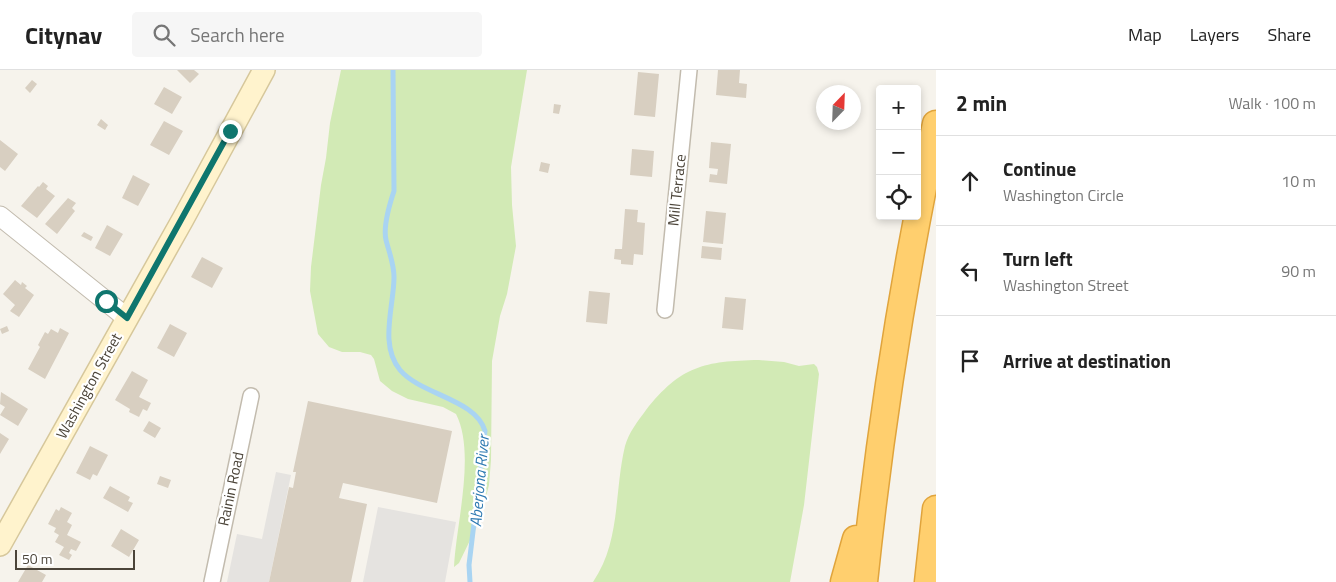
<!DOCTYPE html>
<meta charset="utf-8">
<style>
:root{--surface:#fff;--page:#f6f6f6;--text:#222;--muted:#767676;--line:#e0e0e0}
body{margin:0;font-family:"Titillium Web",sans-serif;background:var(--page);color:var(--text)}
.controls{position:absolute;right:15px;top:15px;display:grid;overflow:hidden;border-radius:5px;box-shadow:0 2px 8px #0003}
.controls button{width:45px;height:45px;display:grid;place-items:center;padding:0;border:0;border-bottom:1px solid var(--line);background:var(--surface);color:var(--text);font:25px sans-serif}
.compass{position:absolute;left:816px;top:15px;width:45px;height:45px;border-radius:50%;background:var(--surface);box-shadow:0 2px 8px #0003;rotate:23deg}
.scale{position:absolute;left:15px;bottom:12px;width:120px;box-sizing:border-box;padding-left:5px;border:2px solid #4b4439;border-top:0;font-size:14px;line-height:18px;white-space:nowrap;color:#4b4439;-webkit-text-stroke:4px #fff;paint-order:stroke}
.stop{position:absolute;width:15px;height:15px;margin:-11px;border:4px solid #0f766e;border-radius:50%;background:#fff}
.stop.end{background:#0f766e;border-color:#fff;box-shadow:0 1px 5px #0008}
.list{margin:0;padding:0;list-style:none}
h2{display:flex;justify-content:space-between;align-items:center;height:65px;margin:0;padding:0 20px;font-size:21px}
h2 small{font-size:16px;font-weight:400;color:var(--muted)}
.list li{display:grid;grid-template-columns:32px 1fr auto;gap:15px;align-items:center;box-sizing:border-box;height:90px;padding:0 20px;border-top:1px solid var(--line)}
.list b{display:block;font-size:19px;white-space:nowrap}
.list p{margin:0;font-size:16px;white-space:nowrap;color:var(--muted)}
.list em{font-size:16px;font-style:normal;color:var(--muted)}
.icon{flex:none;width:28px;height:28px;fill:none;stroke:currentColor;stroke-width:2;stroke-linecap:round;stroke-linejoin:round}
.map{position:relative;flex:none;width:936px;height:512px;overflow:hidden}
header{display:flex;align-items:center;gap:30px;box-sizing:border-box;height:70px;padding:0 25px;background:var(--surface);border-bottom:1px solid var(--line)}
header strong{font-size:24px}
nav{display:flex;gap:28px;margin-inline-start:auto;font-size:18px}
.search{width:350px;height:45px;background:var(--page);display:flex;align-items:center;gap:12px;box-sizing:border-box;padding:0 18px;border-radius:5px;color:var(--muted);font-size:19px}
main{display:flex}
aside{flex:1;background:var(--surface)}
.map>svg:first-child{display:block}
.green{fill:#d2eab5}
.parking{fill:#e5e3e0}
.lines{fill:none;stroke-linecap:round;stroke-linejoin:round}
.stream{stroke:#a9d4f2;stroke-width:5}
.building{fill:#d8cfc1}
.minor-casing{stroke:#c2bbae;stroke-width:18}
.tertiary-casing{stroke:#c2bbae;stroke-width:21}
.secondary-casing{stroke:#d6c79b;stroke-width:24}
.motorway-casing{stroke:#e0a43c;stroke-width:29}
.minor{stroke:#fff;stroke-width:15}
.tertiary{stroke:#fff;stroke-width:19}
.secondary{stroke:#fff3cd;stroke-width:21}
.motorway{stroke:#ffcf6e;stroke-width:26}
.route{stroke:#0f766e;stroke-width:6}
.labels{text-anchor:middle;stroke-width:4.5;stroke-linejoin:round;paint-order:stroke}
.street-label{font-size:15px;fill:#4b4439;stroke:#fff}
.water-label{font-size:16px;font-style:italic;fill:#2e7ab2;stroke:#fff}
</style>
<header>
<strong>Citynav</strong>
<div class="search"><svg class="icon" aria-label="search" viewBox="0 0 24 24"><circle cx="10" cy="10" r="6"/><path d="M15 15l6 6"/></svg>Search here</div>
<nav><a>Map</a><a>Layers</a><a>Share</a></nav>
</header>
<main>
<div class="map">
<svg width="936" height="512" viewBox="0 0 936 512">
<rect width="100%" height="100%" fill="#f6f3ec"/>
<path class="green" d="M341 0H527L511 97 512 135 516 176 507 224 500 246 492 291 491 390 489 415 482 442 476 458 459 493 454 497C456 454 476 383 456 344L443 337 408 329 392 321 380 311 374 289 371 285 360 282H342L329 277 318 264 310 221 311 197 321 115 326 88 330 53Z
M759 290 784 292 799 296 814 294 817 297 819 304 804 435 790 512H593C621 471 614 422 625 376 629 362 638 351 646 340 681 296 704 291 759 290Z"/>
<path class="parking" d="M276 402 291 405 269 512H227L237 464 262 469Z
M378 437 456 452 445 512H363Z"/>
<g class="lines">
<path class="stream" d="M393 0 394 121C390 133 383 157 386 170 389 182 394 194 394 207 394 236 379 275 400 300 421 325 476 329 485 361L469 495 470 512"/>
</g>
<path class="building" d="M177 0H194L199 4 190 13Z
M718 0H740L739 13 747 14 746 28 716 25Z
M638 2 659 4 655 47 634 45Z
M32 10 37 14 30 23 25 18Z
M164 17 182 27 172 44 154 34Z
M554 34 561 35 559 44 553 43Z
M101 49 108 55 105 60 97 55Z
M164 51 183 61 169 85 150 75Z
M0 70 18 84 5 101 0 97Z
M711 72 731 74 727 114 709 112 710 104 717 105 718 99 709 98Z
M632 79 654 81 652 107 630 105Z
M541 92 550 94 548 103 539 101Z
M133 105 150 114 138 136 122 128Z
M43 112 48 116 46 119 55 126 37 148 21 136 38 116 39 117Z
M68 128 76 133 72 138 75 141 57 164 45 154Z
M625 139 638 140 637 152 645 153 643 185 634 184 633 195 621 194V190L614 189 615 179H622Z
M706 141 726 143 723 174 703 172Z
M107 155 123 164 110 186 95 178Z
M84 162 93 167 91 171 81 166Z
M702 176 722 178 721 190 701 188Z
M202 187 223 198 212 218 191 207Z
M15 210 21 215 22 212 27 216 25 218 34 225 19 247 10 241 15 235 3 224Z
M589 221 610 223 607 254 586 252Z
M725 227 746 229 743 260 722 258Z
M170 254 187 263 174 287 157 278Z
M7 256 9 261 2 264 0 259Z
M60 258 69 263 45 309 28 299 40 277 38 275 45 262 48 264 51 259 58 263Z
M132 301 148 310 139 327 151 333 147 341 143 339 139 347 129 342 130 339 115 330Z
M1 322 28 339 18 356 0 345 5 337 0 334Z
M308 331 452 361 437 433 343 413 339 428 367 434 351 512H269L289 417 293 418 296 402H293Z
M149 351 161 358 155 368 143 361Z
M0 363 9 369 0 384Z
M90 376 108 385 97 406 93 404 90 410 76 403Z
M160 406 171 410 168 418 157 414Z
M110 416 130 427 128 431 133 433 128 442 103 428Z
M61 437 72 443 67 452 72 455 67 465 81 472 76 481 71 479 69 483 72 485 69 490 59 485 64 477 55 472 59 465 54 462 56 458 48 454 56 439 59 441Z
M121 459 139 470 129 487 111 476Z
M28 495 46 505 42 512H18Z"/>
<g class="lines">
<g class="minor-casing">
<path id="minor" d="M665 240 689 0
M212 512 251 326"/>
</g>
<g class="tertiary-casing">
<path id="tertiary" d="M0 146 127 248"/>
</g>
<g class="secondary-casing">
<path id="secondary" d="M0 475 183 149 264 0"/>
</g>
<g class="motorway-casing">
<path id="motorway" d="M844 512 856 469
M864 512C880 358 904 205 936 54
M928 512 936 439"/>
</g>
<use href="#minor" class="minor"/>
<use href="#tertiary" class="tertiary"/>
<use href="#secondary" class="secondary"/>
<use href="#motorway" class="motorway"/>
</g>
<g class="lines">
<path class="route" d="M106 231 127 248 230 61"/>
</g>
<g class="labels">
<g class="street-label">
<text transform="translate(677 120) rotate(-84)" y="5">Mill Terrace</text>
<text transform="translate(89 316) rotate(-61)" y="5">Washington Street</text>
<text transform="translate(231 419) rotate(-78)" y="5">Rainin Road</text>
</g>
<g class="water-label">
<text transform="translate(479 411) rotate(-85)" y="6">Aberjona River</text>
</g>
</g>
</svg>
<div class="controls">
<button>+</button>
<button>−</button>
<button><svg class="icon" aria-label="locate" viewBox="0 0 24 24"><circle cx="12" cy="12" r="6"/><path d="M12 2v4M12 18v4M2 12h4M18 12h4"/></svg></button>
</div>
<svg class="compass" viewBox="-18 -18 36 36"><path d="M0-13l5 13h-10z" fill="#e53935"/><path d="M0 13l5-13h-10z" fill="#767676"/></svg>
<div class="scale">50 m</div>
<div class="stop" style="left:106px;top:231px"></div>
<div class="stop end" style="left:230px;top:61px"></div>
</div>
<aside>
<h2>2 min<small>Walk · 100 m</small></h2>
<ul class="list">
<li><svg class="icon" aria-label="ahead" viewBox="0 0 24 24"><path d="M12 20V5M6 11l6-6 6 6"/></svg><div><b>Continue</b><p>Washington Circle</p></div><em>10 m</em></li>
<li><svg class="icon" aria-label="left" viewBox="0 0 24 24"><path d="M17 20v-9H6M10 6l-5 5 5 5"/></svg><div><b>Turn left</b><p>Washington Street</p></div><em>90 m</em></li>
<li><svg class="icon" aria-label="arrive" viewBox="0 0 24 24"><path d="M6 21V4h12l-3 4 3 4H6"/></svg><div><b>Arrive at destination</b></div></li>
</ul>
</aside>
</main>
